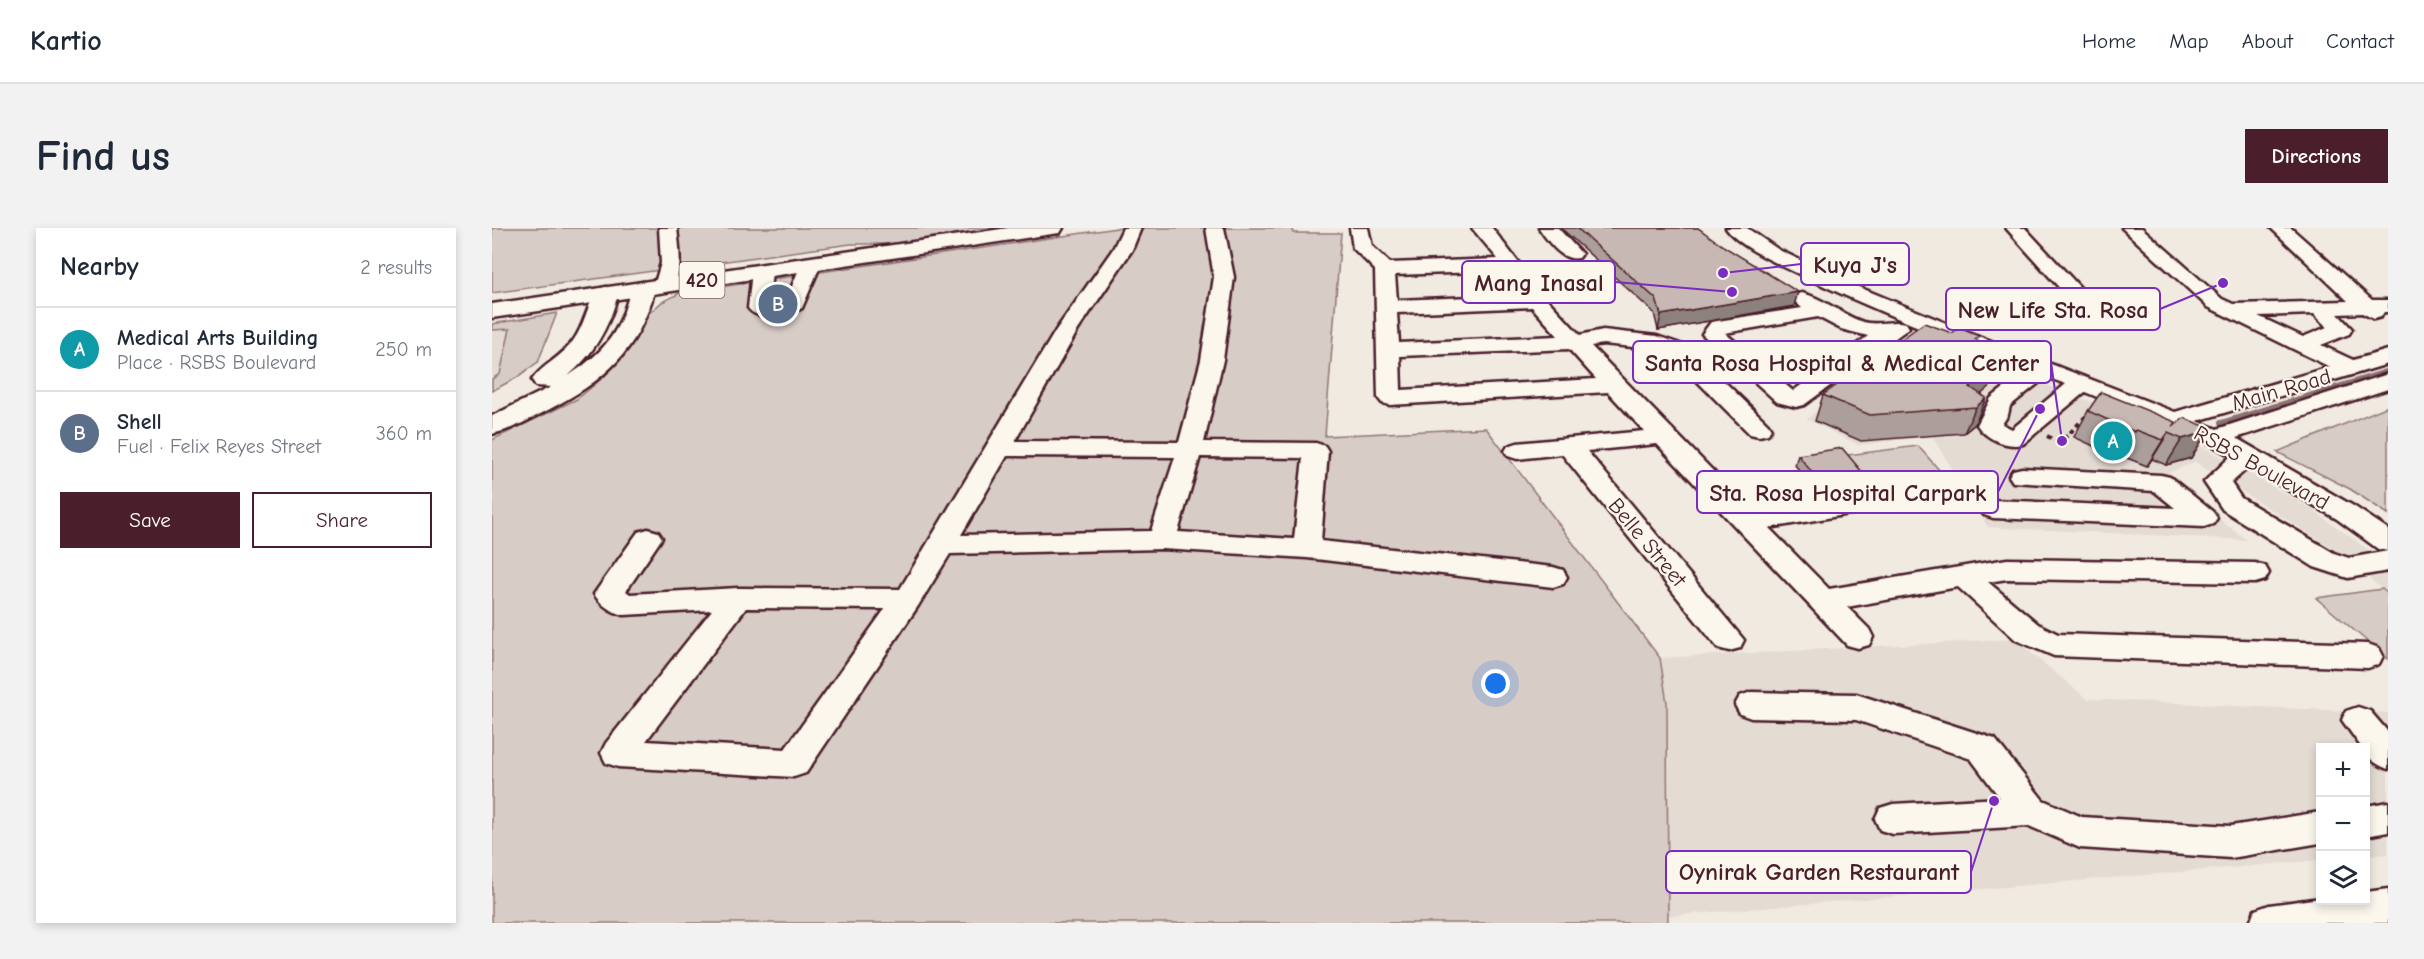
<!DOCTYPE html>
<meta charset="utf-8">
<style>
:root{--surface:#fff;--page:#f2f2f3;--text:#1f2937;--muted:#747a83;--line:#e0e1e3;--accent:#4a1f2b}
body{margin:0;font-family:"Comic Neue",sans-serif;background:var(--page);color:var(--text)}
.controls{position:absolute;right:18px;bottom:18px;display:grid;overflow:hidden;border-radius:0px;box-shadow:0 3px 9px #0003}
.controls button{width:54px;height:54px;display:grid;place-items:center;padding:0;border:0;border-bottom:2px solid var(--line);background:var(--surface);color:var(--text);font:30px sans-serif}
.you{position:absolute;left:1004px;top:456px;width:21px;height:21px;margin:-15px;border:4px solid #fff;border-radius:50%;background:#1a73e8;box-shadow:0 0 0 9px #1a73e833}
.badge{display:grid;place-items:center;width:39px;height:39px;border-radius:50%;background:var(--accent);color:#fff;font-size:20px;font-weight:700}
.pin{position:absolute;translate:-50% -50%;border:3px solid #fff;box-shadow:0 2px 6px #0006}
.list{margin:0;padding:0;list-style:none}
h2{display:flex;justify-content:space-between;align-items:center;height:78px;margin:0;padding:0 24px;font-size:26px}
h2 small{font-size:20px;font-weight:400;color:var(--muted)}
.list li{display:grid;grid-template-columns:39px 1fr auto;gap:18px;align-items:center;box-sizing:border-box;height:84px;padding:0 24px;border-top:2px solid var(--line)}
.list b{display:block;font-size:22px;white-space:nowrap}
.list p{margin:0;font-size:20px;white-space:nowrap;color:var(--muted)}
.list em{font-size:20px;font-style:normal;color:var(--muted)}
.actions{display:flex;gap:12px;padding:18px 24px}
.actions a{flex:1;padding:14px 0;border:2px solid var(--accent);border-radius:0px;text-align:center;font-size:21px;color:var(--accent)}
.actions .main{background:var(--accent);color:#fff}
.icon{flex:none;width:33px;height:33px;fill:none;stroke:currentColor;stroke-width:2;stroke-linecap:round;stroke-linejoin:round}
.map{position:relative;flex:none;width:1896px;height:695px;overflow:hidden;border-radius:0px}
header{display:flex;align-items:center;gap:36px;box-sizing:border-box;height:84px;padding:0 30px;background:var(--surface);border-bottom:2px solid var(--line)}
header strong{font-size:28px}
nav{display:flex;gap:33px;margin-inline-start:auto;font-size:21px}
.intro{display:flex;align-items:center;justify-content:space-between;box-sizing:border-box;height:144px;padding:0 36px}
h1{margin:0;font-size:42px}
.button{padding:15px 27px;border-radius:0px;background:var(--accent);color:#fff;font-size:21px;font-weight:700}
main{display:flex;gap:36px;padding:0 36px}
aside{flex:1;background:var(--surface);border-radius:0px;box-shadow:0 3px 9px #0003}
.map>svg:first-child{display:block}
.built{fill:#e4dbd2}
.green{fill:#d8ccc6;stroke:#917678;stroke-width:1.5}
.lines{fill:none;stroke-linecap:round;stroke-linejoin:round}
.stream-far1{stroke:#8c6f72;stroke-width:5}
.stream{stroke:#8c6f72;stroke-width:6}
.minor-casing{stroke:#4a1f2b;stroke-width:5}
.major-casing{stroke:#4a1f2b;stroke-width:5}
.highway-casing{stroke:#4a1f2b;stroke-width:5}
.path{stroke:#4a1f2b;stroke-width:4;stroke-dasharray:4.5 4.5;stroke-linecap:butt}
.minor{fill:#fbf7ec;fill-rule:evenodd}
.major{fill:#fbf7ec;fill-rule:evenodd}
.highway{fill:#fbf7ec;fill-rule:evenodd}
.wall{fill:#ac9e9a;stroke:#4a1f2b;stroke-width:1.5}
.shaded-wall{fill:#8c817d;stroke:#4a1f2b;stroke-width:1.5}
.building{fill:#c8b8b3;stroke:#4a1f2b;stroke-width:1.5}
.labels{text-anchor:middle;stroke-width:4.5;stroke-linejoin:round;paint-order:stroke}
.shield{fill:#fbf7ec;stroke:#7f6065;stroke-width:1.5}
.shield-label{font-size:21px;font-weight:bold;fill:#4a1f2b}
.street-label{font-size:22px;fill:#4a1f2b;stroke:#fbf7ec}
.leader{fill:none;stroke:#7b2cbf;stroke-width:2}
.callout-dot{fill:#7b2cbf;stroke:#fbf7ec;stroke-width:2}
.callout{fill:#fbf7ec;stroke:#7b2cbf;stroke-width:2}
.callout-label{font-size:24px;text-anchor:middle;font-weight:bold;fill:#4a1f2b}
</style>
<header>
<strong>Kartio</strong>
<nav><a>Home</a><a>Map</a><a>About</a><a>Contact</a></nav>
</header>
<div class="intro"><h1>Find us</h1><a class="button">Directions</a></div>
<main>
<aside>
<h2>Nearby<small>2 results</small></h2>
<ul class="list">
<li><span class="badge" style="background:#0f9aa8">A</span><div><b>Medical Arts Building</b><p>Place · RSBS Boulevard</p></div><em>250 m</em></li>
<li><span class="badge" style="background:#5c6f8a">B</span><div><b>Shell</b><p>Fuel · Felix Reyes Street</p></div><em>360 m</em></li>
</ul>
<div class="actions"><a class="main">Save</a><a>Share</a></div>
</aside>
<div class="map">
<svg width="1896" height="695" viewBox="0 0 1896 695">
<rect width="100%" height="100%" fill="#f0eae0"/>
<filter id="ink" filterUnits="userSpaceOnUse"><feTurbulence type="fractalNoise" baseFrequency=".0167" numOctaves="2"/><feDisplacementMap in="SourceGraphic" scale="12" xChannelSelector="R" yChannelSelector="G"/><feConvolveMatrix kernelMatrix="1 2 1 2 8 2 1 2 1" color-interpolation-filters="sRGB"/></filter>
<g filter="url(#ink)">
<path class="built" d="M18 101 8 146 0 151V102Z
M1420 106 1687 207 1724 226 1818 280 1896 336V366L1840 320 1703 234 1669 248 1755 312 1496 299 1440 208 1366 217 1315 191Z
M1522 411 1595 471 1896 485V626L1874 628V520H1828V632L1175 688V475L1168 430Z"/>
<path class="green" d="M0 0H513L405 16H359L0 65Z
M625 0H801V5H849L833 208 994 200 1168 430 1175 475 1176 695H0V212L85 171 113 148 156 86 170 74 188 65Z
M65 85 46 134 24 150 0 163V151L8 146 18 101 0 102V96Z
M1896 178V286L1858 261 1785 224Z
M1426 218 1448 243 1376 253 1355 227Z
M1890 361 1896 366V431L1824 370Z"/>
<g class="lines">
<path class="stream-far1" d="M1780 179 1896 143"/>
<path class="stream" d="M1729 195 1784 178"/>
<g class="minor-casing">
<path id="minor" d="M167 0H185C187 21 192 44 179 62H165L162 58 169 35Z
M631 0H649L640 22 586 102 523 213 687 214 709 132 722 49 714 0H732L742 49 731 132 712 214 824 215 833 218 836 223 829 313 1061 339 1071 342 1075 349 1071 356 1061 359 815 330 670 321 458 326 426 378 314 545 302 549 126 539 114 535 109 525 114 515 220 382 132 387C119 384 109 377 102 366L146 304 156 301 166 304 170 310 134 363 138 366 246 360 408 361 564 102 621 21ZM515 228 683 229 659 303 469 307ZM708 229 811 230 802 311 686 304ZM254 380 393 381 293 521 154 513Z
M858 0H876L880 18 898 35 1006 31 980 0H1000L1053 69 1088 107 1111 102 1165 108 1197 119 1276 196 1279 201 1276 206 1267 208 1258 206 1181 129 1161 121 1111 116 1099 118 1262 285 1444 255 1453 257 1457 263 1453 269 1444 271 1277 300 1337 361 1515 331 1763 335 1773 338 1777 345 1773 352 1763 355 1515 351 1496 354 1546 396 1566 406 1876 416 1887 420 1891 428 1887 436 1876 440 1562 428 1524 412 1466 359 1355 379 1377 401 1381 409 1377 417 1366 420 1355 417 1165 216 1095 223 1252 412 1248 420 1237 423 1226 420 1070 226 1025 231 1016 228 1013 223 1016 218 1025 215 1152 203 1116 164 898 177 890 175 886 170 883 42 861 20ZM1014 43 1031 67 905 72 903 47ZM1040 79 1066 108 907 115 905 85ZM1077 121 1104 151 909 162 908 128Z
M1047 0H1066L1090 26 1087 30C1070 34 1056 13 1047 0Z
M1234 0H1255L1287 22 1352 53 1471 102 1683 184 1838 139 1716 79 1630 0H1650L1730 71 1741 76 1856 73 1779 0H1799L1880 72H1896V84H1892L1889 89 1882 91 1870 85 1846 86 1860 101 1857 106 1829 117 1861 132 1896 122V136L1705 193 1725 201 1896 146V161L1744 210 1863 279 1896 301V323L1886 321 1845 291 1757 239 1739 255 1749 270 1842 325 1857 330 1896 323V343L1856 350 1822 339 1731 282 1712 254 1739 228 1715 214 1593 164 1531 216C1515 220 1494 211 1485 197L1499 170 1535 142C1458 112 1381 82 1307 46 1286 36 1246 18 1234 0ZM1822 86 1835 99 1811 109 1766 88ZM1554 149 1574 156 1520 201 1510 196 1516 187 1518 178Z
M1514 0H1533L1594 66 1597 70 1594 74 1587 76 1580 74Z
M319 30 326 32 329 36 310 80C297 88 265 94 256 80L260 43 263 39H277L280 43 277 75 294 73 309 36 312 32Z
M1310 65C1332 70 1349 87 1371 94 1386 98 1400 92 1414 95L1417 100 1312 177 1304 179 1285 174 1210 106 1219 94 1310 80 1300 71 1303 67ZM1326 89 1349 101 1376 108 1301 163 1233 105Z
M1530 240 1669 247 1678 249 1721 284 1725 290 1721 296 1712 299 1501 290 1492 287 1488 281 1492 275 1501 272 1683 280 1662 263 1521 254 1517 248 1521 242Z
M1259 464 1364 466 1503 511 1551 572 1590 589 1739 598 1828 584V615L1739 630 1588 620 1537 598 1401 606 1388 602 1383 591 1388 580 1401 576 1508 570 1479 531 1364 492 1259 490 1248 486 1243 477 1248 468Z
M1866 479 1878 483 1896 504V541C1886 537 1874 531 1874 520H1870L1850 492 1854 483Z
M1896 574V604L1874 608V578Z
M1896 661V695H1758L1763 682 1777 677 1828 670V672H1874V664Z"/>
</g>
<g class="major-casing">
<path id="major" d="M516 0H571L568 5 560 6 0 90V76Z"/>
</g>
<g class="highway-casing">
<path id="highway" d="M151 54 159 56 163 61C146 124 112 153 56 182 38 191 20 202 0 206V188L59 159 44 158 40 152C50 137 70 129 81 113 93 97 95 76 106 61L114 59 122 61 126 66C117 99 102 126 76 148 99 133 118 117 129 91 134 80 136 66 143 56Z"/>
</g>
<path class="path" d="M1555 208 1565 213 1575 208 1595 187 1597 188"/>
<use href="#minor" class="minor"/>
<use href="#major" class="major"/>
<use href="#highway" class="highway"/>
</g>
<path class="wall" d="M1069 0H1206L1302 78 1166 102 1162 85Z
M1485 112 1505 152 1489 166 1494 170 1483 196 1472 205 1369 213 1323 193 1331 167Z
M1596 183 1682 198 1715 204 1699 230 1674 237 1660 231 1655 238 1630 228 1628 230 1582 209Z
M1306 227 1371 245 1367 256 1322 262 1303 237Z"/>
<path class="shaded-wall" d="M1306 64 1302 78 1166 102 1169 87Z
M1516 127 1505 152 1474 180 1478 159Z
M1494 170 1483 196 1472 205 1484 179Z
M1715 204 1699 230 1674 237 1690 211Z
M1676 205 1660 231 1655 238 1671 212Z
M1371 245 1367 256 1322 262 1326 252Z"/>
<path class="building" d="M1085 0H1206L1231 18 1306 64 1169 87 1164 71Z
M1432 95 1460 105 1467 100 1487 108 1483 111 1516 127 1478 159 1494 170 1484 179 1378 187 1331 167Z
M1609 164 1684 194 1681 199 1692 190 1715 199V204L1690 211 1676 205 1671 212 1644 202 1643 204 1596 183Z
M1350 220 1371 245 1326 252 1306 227Z"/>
</g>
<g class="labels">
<rect class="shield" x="187.5" y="34" width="45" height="36" rx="4.5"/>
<g class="shield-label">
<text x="210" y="59">420</text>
</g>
<g class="street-label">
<text transform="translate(1789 161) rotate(-16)" y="8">Main Road</text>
<text transform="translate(1770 239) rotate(29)" y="8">RSBS Boulevard</text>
<text transform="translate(1156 314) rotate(50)" y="8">Belle Street</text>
</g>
</g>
<path class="leader" d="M1231 45L1309 36M1240 64L1123 54M1731 55L1668 81M1570 213L1559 134M1548 181L1506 264M1502 573L1479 644"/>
<g class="callout-dot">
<circle cx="1231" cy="45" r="6"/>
<circle cx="1240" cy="64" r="6"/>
<circle cx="1731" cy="55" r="6"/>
<circle cx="1570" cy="213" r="6"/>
<circle cx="1548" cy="181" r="6"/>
<circle cx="1502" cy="573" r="6"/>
</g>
<g class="callout">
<rect x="1309" y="15" width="108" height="42" rx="6"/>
<rect x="970" y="33" width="153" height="42" rx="6"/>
<rect x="1454" y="60" width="214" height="42" rx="6"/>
<rect x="1141" y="113" width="418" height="42" rx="6"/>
<rect x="1205" y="243" width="301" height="42" rx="6"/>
<rect x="1174" y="623" width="305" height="42" rx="6"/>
</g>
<g class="callout-label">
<text x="1363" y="45">Kuya J's</text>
<text x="1047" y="63">Mang Inasal</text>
<text x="1561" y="90">New Life Sta. Rosa</text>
<text x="1350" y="143">Santa Rosa Hospital &amp; Medical Center</text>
<text x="1356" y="273">Sta. Rosa Hospital Carpark</text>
<text x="1327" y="652">Oynirak Garden Restaurant</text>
</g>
</svg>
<div class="controls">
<button>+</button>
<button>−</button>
<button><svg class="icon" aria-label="layers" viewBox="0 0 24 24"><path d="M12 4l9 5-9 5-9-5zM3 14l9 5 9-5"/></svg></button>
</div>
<div class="you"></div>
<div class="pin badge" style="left:1621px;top:213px;background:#0f9aa8">A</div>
<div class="pin badge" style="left:286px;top:76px;background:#5c6f8a">B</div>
</div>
</main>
